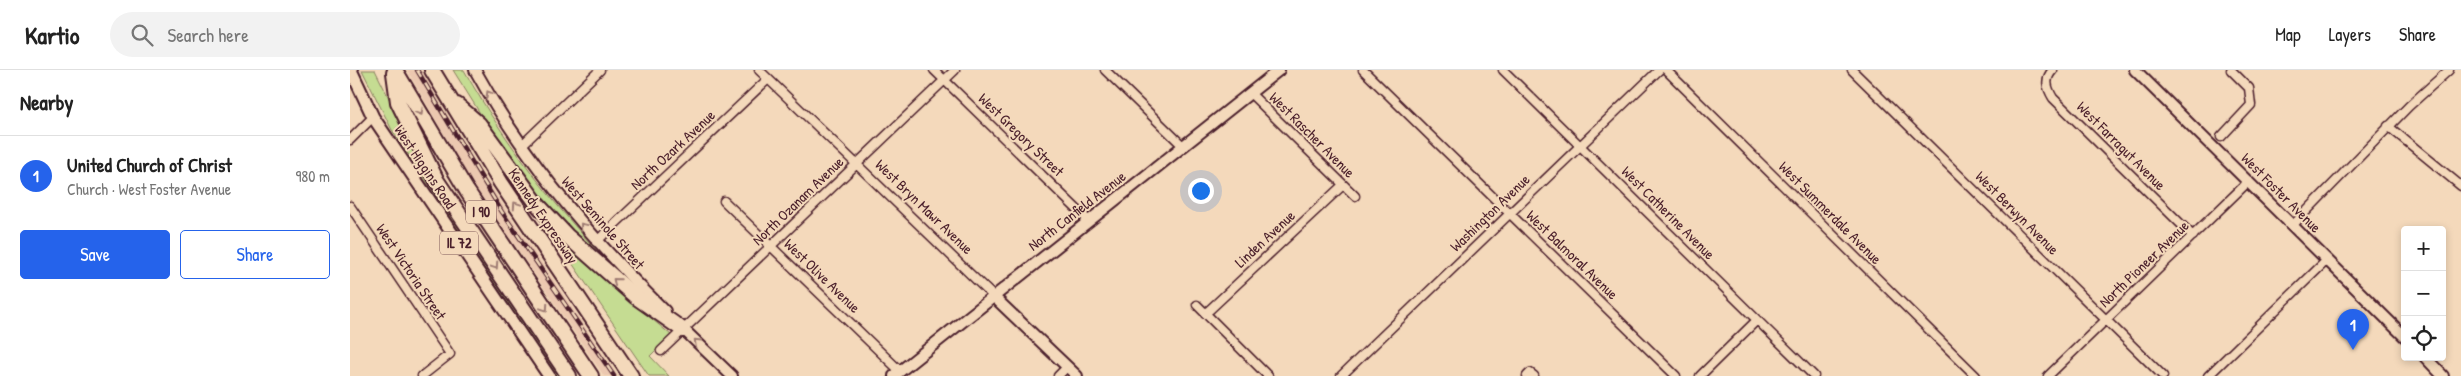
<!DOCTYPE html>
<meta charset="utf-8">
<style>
:root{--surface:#fff;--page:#f2f2f2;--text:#222;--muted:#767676;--line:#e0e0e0;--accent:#2563eb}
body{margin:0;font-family:"Patrick Hand",sans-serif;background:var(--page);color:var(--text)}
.controls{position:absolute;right:15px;bottom:15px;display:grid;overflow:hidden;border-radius:5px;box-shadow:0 2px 8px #0003}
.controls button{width:45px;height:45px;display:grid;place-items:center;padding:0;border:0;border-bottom:1px solid var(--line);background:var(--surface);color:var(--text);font:25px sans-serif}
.you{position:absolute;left:850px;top:120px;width:18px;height:18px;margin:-12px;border:4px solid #fff;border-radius:50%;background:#1a73e8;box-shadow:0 0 0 8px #1a73e833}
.badge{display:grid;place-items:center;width:32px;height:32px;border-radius:50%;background:var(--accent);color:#fff;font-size:16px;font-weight:700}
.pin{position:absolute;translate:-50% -41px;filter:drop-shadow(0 1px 2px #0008)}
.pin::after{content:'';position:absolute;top:26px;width:18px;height:15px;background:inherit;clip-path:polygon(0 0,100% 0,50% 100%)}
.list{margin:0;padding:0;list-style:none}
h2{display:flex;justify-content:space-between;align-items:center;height:65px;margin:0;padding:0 20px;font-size:21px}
h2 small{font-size:16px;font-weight:400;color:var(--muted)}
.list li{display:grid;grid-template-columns:32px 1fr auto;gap:15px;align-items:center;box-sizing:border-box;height:80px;padding:0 20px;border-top:1px solid var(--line)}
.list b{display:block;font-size:19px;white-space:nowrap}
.list p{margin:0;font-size:16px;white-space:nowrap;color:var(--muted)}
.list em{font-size:16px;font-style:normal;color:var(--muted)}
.actions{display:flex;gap:10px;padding:15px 20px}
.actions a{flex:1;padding:11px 0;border:1px solid var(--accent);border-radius:5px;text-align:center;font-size:18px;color:var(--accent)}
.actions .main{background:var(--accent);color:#fff}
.icon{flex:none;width:28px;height:28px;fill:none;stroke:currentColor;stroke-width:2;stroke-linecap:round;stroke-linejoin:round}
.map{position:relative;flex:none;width:2111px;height:306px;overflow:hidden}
header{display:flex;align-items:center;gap:30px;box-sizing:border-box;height:70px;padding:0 25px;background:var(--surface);border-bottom:1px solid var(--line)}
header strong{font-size:24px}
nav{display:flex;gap:28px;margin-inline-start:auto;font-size:18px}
.search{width:350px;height:45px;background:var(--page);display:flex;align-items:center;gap:12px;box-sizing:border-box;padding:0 18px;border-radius:28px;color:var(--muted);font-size:19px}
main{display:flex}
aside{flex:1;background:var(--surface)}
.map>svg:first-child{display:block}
.built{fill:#ecc8b0}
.green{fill:#c5dc92;stroke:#887e5e}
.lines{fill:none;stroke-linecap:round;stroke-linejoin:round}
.street-casing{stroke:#4a1f2b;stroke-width:11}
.secondary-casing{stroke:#4a1f2b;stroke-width:14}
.primary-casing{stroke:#4a1f2b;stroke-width:15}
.highway-casing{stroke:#4a1f2b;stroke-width:18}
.street{stroke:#f4d9bb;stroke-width:8}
.secondary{stroke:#f4d9bb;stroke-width:10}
.primary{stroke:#f4d9bb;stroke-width:11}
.highway{stroke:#f4d9bb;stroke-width:14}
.rail-casing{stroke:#4a1f2b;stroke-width:4.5}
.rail{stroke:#f4d9bb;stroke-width:2.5;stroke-dasharray:8;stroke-linecap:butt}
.oneway{stroke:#9f7c73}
.labels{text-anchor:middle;stroke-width:4;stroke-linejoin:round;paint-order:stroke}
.shield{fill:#f4d9bb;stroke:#7d5756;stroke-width:1}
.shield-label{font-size:14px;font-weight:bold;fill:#4a1f2b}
.street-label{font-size:15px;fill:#4a1f2b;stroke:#f4d9bb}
</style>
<header>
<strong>Kartio</strong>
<div class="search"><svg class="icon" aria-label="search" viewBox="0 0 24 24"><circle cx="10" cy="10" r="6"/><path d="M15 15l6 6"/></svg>Search here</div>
<nav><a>Map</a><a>Layers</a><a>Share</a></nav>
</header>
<main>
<aside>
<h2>Nearby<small></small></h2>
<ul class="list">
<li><span class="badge">1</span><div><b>United Church of Christ</b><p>Church · West Foster Avenue</p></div><em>980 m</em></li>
</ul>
<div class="actions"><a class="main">Save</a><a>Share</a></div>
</aside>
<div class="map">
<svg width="2111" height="306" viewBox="0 0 2111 306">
<rect width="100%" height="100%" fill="#f4d9bb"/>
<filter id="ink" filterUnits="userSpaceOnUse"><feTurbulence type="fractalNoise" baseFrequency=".02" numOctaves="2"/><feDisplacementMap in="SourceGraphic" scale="10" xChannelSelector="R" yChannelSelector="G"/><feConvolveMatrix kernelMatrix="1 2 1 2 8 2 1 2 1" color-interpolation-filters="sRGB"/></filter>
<g filter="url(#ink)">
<path class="built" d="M57 0H71L129 99 268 306H254L120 109Z"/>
<path class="green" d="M12 0H25L76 103 213 306H206L42 60Z
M103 0H114C161 84 217 151 284 220L211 155 153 80Z
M190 146 232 190 321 265 300 286 319 306H299Z"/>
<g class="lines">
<g class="street-casing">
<path id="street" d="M409 0 644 227
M584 0 739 151
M755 0 833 76
M1013 0 1326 306
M1153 0 1464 306
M1316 0 1626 306
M1502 0 1813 306
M1703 0C1694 9 1697 18 1703 28L1843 166
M900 23 1005 126
M2038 56 2111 116
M1871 67 1901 35 1899 18 1881 0
M0 70 23 47
M172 75 250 0
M374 131 550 301
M0 136 100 284 72 306
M1942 156 2059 36 2099 0
M246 172 418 9
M847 235 918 306
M855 244 993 115
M311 281 605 0
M708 306 717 297
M991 306 1309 0
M1177 306 1180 303 1184 306
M1350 306 1407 250
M1698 306 1898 112
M1858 306 1977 190"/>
</g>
<g class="secondary-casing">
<path id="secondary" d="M125 0C175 91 241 169 315 241
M1785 0 2055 267
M644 227 727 306
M329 255 382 306
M2075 287 2093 306
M544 306 929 0"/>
</g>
<g class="primary-casing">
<path id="primary" d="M1 0 23 47 199 306"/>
</g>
<g class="highway-casing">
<path id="highway" d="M45 0 117 121 241 306
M82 0 151 113 281 306
M44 3 48 32 87 111 219 306
M107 35 129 54 188 135 217 166 286 227 333 260"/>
</g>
<use href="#street" class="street"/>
<use href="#secondary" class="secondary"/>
<use href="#primary" class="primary"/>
<use href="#highway" class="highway"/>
<g class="rail-casing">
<path id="rail" d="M67 0 152 142 264 306"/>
</g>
<use href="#rail" class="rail"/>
</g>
<defs><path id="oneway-chevron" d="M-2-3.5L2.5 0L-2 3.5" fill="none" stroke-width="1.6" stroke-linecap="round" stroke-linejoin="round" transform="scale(1.25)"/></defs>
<g class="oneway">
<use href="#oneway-chevron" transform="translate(139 24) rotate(-121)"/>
<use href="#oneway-chevron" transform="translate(70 42) rotate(60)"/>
<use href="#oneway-chevron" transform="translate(166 135) rotate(-124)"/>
<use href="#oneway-chevron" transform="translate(233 156) rotate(-130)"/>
<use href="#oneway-chevron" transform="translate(145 196) rotate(56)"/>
<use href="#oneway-chevron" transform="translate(266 211) rotate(-140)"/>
<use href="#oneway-chevron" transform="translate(195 238) rotate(56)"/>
<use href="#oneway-chevron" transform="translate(347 272) rotate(-136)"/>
</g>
</g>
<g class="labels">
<g class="shield">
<rect x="116" y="130.5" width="30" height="23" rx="4"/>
<rect x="90" y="161.5" width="38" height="23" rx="4"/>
</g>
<g class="shield-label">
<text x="131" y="147">I 90</text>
<text x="109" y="178">IL 72</text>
</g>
<g class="street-label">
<text transform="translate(671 65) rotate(44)" y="5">West Gregory Street</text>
<text transform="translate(962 65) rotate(45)" y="5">West Rascher Avenue</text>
<text transform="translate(1771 76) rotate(45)" y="5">West Farragut Avenue</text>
<text transform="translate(323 80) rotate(-43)" y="5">North Ozark Avenue</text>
<text transform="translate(75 97) rotate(56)" y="5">West Higgins Road</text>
<text transform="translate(1931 123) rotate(45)" y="5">West Foster Avenue</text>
<text transform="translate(448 131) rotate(-44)" y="5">North Ozanam Avenue</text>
<text transform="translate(574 137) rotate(44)" y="5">West Bryn Mawr Avenue</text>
<text transform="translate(727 141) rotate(-38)" y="5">North Canfield Avenue</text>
<text transform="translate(1140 143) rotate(-44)" y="5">Washington Avenue</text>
<text transform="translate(1318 143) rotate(45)" y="5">West Catherine Avenue</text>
<text transform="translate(1480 143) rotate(45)" y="5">West Summerdale Avenue</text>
<text transform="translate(1667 143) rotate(45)" y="5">West Berwyn Avenue</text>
<text transform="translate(193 146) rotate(56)" y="5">Kennedy Expressway</text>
<text transform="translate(253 153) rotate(49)" y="5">West Seminole Street</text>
<text transform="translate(915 169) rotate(-43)" y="5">Linden Avenue</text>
<text transform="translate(1222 185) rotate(44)" y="5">West Balmoral Avenue</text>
<text transform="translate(1794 194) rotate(-44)" y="5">North Pioneer Avenue</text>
<text transform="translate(61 202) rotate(56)" y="5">West Victoria Street</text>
<text transform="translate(472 206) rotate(44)" y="5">West Olive Avenue</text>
</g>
</g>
</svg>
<div class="controls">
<button>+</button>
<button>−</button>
<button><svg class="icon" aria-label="locate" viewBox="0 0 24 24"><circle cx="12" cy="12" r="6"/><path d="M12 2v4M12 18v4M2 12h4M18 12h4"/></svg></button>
</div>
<div class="you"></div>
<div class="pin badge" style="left:2003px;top:280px">1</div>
</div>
</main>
